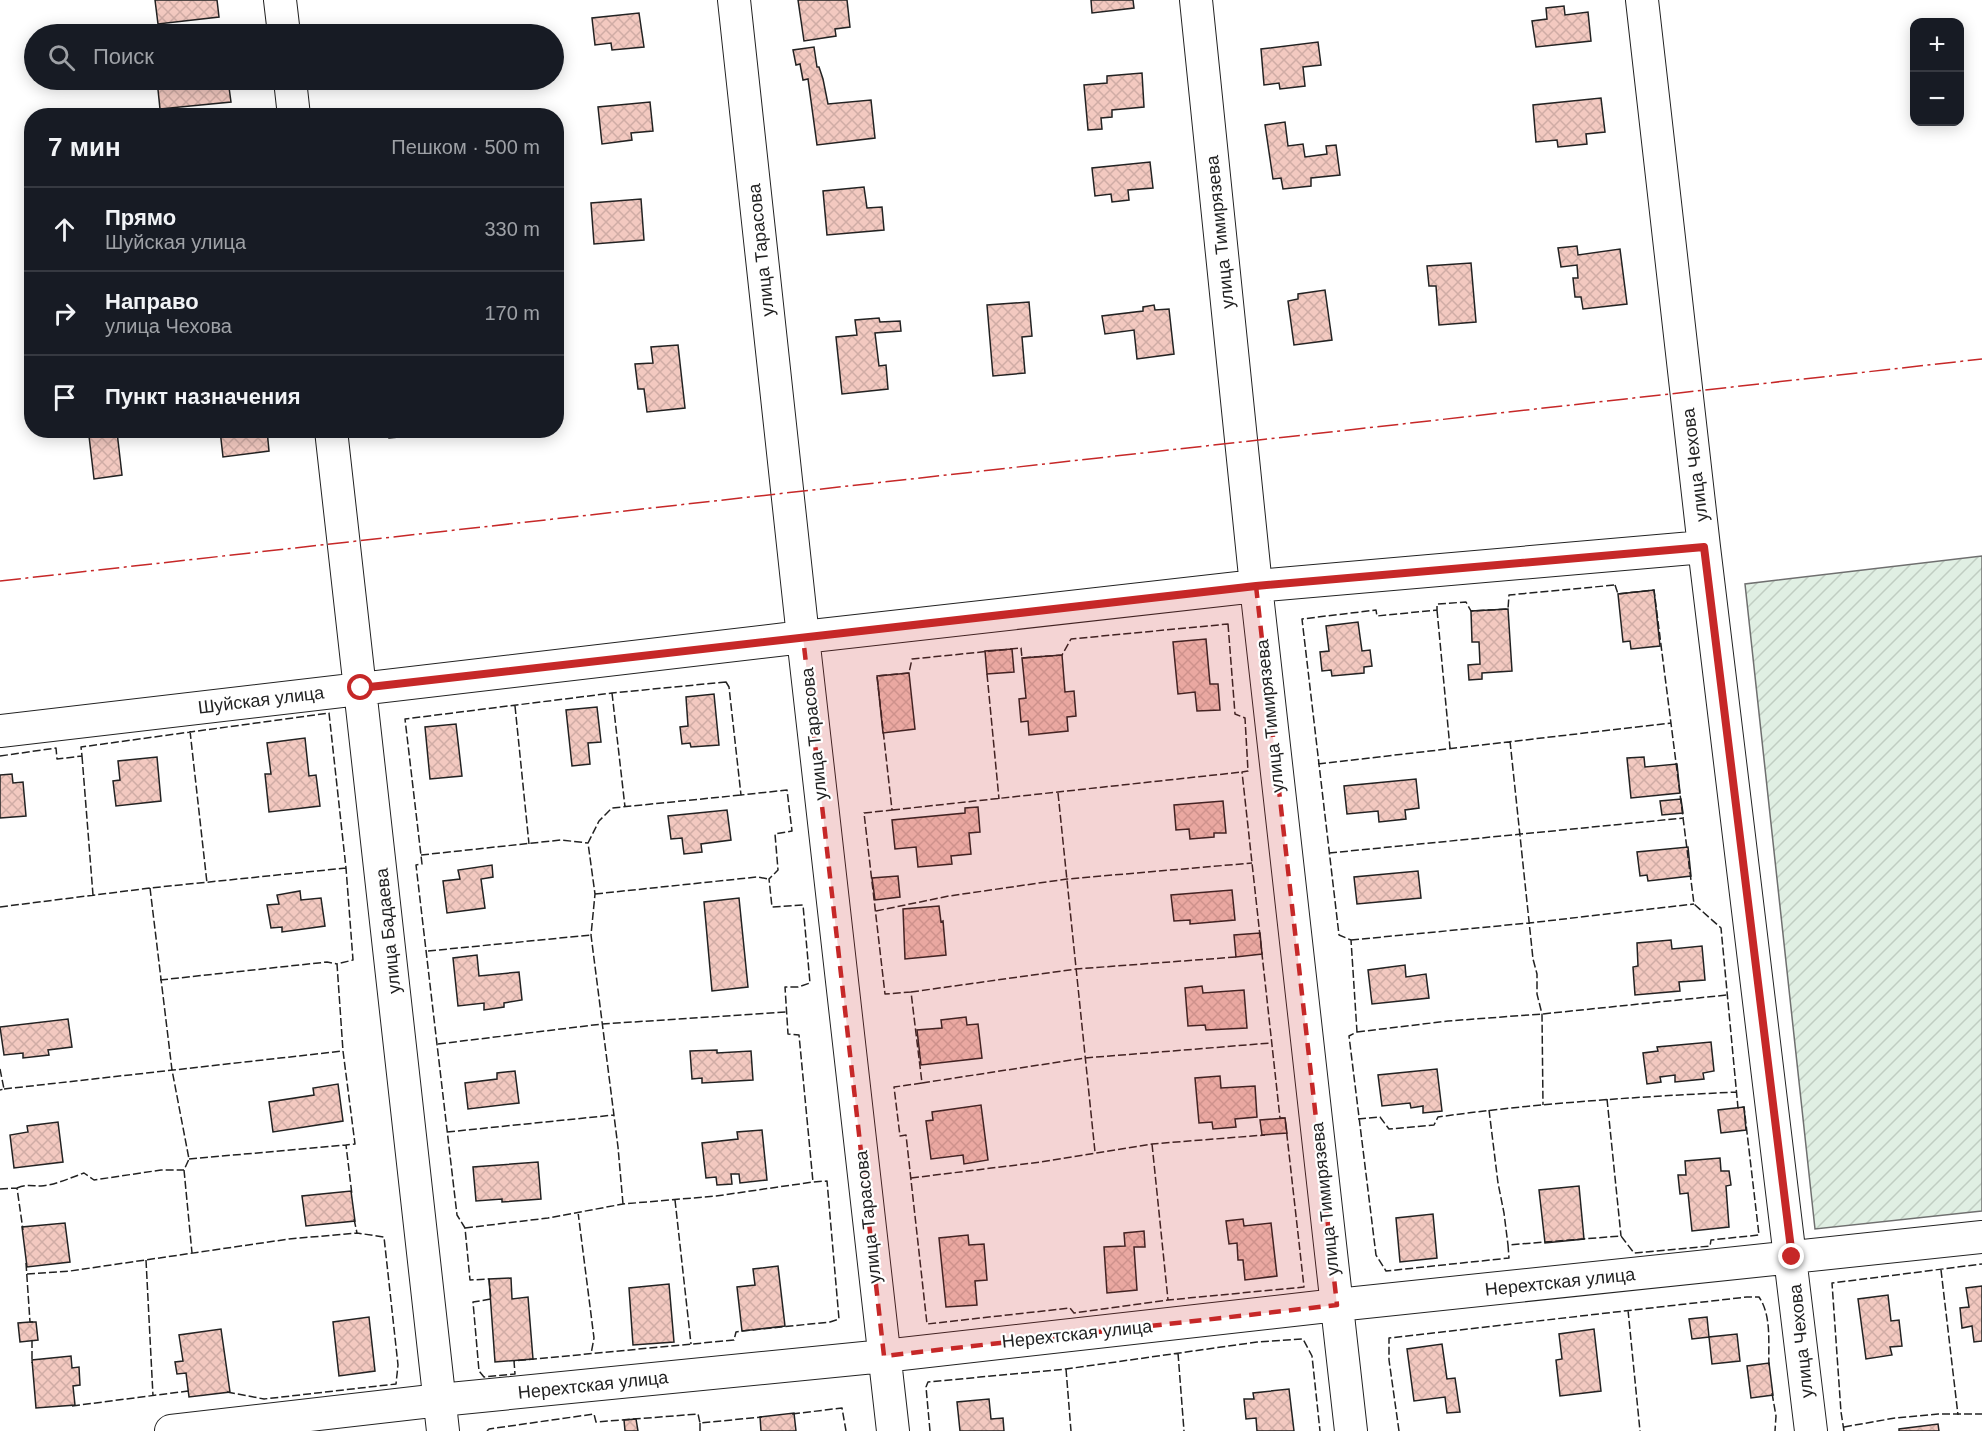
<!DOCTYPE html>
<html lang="ru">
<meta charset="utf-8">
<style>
:root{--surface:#171b24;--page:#20242c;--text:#f1f3f6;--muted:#9ea1a6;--line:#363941}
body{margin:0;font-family:Helvetica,sans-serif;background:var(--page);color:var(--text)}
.controls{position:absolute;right:18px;top:18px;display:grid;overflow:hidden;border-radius:12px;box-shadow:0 3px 15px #0003}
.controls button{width:54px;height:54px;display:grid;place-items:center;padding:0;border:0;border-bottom:2px solid var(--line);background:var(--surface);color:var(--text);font:30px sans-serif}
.stop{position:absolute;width:18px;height:18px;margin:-14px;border:4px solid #c62828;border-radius:50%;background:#fff}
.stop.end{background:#c62828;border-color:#fff;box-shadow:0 2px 6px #0008}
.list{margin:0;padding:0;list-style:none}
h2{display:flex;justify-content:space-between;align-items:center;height:78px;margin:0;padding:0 24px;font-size:26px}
h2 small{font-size:20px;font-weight:400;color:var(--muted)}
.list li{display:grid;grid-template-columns:39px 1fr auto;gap:18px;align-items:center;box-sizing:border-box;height:84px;padding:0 24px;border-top:2px solid var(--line)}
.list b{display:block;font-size:22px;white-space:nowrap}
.list p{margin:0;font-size:20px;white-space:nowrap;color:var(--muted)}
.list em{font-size:20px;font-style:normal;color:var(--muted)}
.icon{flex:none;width:33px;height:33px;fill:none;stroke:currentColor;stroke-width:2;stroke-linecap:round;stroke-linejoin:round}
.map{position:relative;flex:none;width:1982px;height:1431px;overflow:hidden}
.search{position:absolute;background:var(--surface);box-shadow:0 3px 15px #0003;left:24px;top:24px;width:540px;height:66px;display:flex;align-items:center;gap:15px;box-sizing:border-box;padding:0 21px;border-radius:33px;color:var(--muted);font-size:22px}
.panel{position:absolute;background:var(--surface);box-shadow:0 3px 15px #0003;left:24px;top:108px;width:540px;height:330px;border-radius:24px}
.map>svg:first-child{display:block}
.garden{fill:url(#garden-furrows);stroke:#6f6f6f;stroke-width:1.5}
.building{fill:url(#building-cross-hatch);stroke:#222;stroke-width:1.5}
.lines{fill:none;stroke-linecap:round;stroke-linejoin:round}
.minor-casing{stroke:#222;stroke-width:34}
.minor{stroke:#fff;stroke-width:32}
.fence{stroke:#222;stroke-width:1.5;stroke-dasharray:8 3;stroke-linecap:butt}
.power{stroke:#c62828;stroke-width:1.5;stroke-dasharray:21 4.5 3 4.5;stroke-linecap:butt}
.route{stroke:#c62828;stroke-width:8}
.marked{fill:#c62828;fill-opacity:0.2;stroke:#c62828;stroke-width:4.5;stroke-dasharray:12 8;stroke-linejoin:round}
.labels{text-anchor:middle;stroke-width:4.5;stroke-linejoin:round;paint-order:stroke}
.street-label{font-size:18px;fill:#222;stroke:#fff}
</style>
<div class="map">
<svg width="1982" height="1431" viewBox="0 0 1982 1431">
<defs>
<pattern id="garden-furrows" width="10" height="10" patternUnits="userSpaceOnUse" patternTransform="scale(1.5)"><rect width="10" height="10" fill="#e0efe3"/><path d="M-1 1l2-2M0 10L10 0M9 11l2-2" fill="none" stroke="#c0cdc2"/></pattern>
<pattern id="building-cross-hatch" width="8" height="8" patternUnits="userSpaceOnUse" patternTransform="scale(1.5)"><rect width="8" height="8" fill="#f3c9c0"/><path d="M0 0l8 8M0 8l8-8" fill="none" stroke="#d0aca5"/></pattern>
</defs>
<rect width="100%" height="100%" fill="#fff"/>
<path class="garden" d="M1982 556V1211L1815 1229 1745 584Z"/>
<path class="building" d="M155 0H217L219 17 158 24Z
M798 0H847L850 27 835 29 836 36 804 41Z
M1091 0H1133L1134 8 1092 13Z
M1564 6 1565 15 1588 12 1591 41 1536 47 1532 21 1547 19 1546 8Z
M639 13 644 47 612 50 611 43 595 45 592 18Z
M1318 42 1321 65 1303 67 1305 86 1280 89 1279 83 1264 85 1261 49Z
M814 47 817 67H819L823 79 828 104 871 100 875 138 817 145 808 79 803 80 800 64 796 65 793 50Z
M1142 73 1144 107 1112 110V117L1101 118 1102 129 1088 130 1084 85 1107 83V76Z
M157 80H228L231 102 160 109Z
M353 80H391V83L371 86V81L353 83Z
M1601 98 1605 132 1586 134 1587 144 1558 147 1557 140 1536 142 1533 105Z
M650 102 653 131 631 133 632 140 602 144 598 107Z
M1285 122 1288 146 1303 144 1305 157 1327 154 1326 146 1336 145 1340 175 1311 178V186L1283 189 1281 178 1273 179 1265 125Z
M1150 162 1153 188 1128 190 1129 200 1112 202 1111 194 1095 196 1092 168Z
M864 187 867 208 882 207 884 230 827 235 823 191Z
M641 199 644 240 594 244 591 203Z
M1577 246 1578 255 1620 249 1627 304 1583 309 1581 297H1575L1573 278H1578L1577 265 1561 267 1558 248Z
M1471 263 1476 322 1439 325 1436 286H1429L1427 266Z
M1325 290 1332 340 1294 345 1288 301 1298 299V294Z
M1029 302 1032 336 1022 337 1025 373 993 376 987 305Z
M1154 305 1155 310 1169 309 1174 354 1137 359 1134 330 1105 334 1102 316 1143 311V307Z
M879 318 880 322 900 321 901 331 875 333 879 366 886 365 888 389 842 394 836 337 857 335 855 320Z
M678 345 685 408 647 412 644 389H638L635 364 653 363 651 347Z
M220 430H267L269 451 223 457Z
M388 430H421V435L389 438Z
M117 432 122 475 94 479 89 436Z
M1654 590 1660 646 1631 649 1630 641 1623 642 1618 594Z
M1508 609 1512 671 1482 673V679L1469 680 1468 665 1480 664 1479 642H1472L1471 611Z
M1358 622 1362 651 1370 650 1372 666 1364 667V673L1332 676 1331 670 1322 671 1320 652 1329 651 1326 626Z
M1206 639 1210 684H1218L1220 710 1197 711 1195 692 1178 694 1173 642Z
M1012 649 1014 672 987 674 985 651Z
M1062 655 1065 692 1074 691 1076 716 1067 717 1068 731 1029 735 1028 721 1021 722 1019 699 1026 698 1022 658Z
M909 673 915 729 883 733 877 676Z
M714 694 719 745 691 747 690 743 682 744 680 727 688 726 686 697Z
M597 707 601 742 588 743 590 764 572 766 566 710Z
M456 724 462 776 430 779 425 727Z
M305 738 309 776 316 775 320 806 269 812 265 774H271L267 743Z
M157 757 161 801 116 806 113 781 120 780 118 761Z
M1644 757 1645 767 1677 764 1680 793 1631 798 1627 758Z
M12 774 13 783 23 782 26 816 0 818V775Z
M1416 779 1419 808 1405 810 1406 819 1379 822 1378 811 1347 814 1344 786Z
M1681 799 1683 813 1662 815 1660 801Z
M1223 801 1226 833H1214V837L1190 839 1189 829 1176 830 1174 805Z
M978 807 980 832 969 833 971 854 951 856 952 864 918 867 916 847 895 849 892 820 965 813V808Z
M727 810 731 840 701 844 702 852 684 854 682 838 671 839 668 816Z
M1688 847 1691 876 1648 881 1647 875 1640 876 1637 852Z
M492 865 493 877 481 879 485 908 447 913 443 881 460 879 458 870Z
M1418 871 1421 898 1357 904 1354 877Z
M898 876 900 897 875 900 872 878Z
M1232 890 1235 920 1190 924V920L1174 921 1171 895Z
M300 891 301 900 321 898 325 926 282 932V927L271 928 267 905 279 904 277 895Z
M739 898 748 987 712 991 704 902Z
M939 906 941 922 943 921 946 955 905 959 903 909Z
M1260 933 1262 954 1236 957 1234 935Z
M1671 940 1672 949 1702 946 1705 980 1679 982 1680 991 1635 995 1633 967 1638 966 1637 943Z
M477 955 479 976 519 972 522 1000 504 1003V1007L484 1010V1003L458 1006 453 958Z
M1405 965 1406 977 1426 974 1429 998 1372 1004 1368 970Z
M1202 986 1203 993 1244 990 1247 1028 1206 1030 1205 1025 1188 1026 1185 988Z
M966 1017 967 1025 978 1024 982 1058 921 1065 917 1030 942 1028 941 1020Z
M68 1019 72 1047 48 1050 49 1055 23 1058V1053L4 1055 0 1027Z
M1711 1042 1714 1071 1703 1073 1704 1079 1675 1082V1075L1660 1077 1661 1082 1647 1084 1643 1053 1658 1051 1657 1047Z
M717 1050V1053L751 1051 753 1080 702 1083V1078L692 1079 690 1051Z
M1437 1069 1442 1111 1423 1113V1106L1411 1108 1410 1103 1382 1106 1378 1075Z
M515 1071 519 1103 468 1109 465 1083 497 1079V1073Z
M1220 1076 1221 1088 1255 1086 1257 1117 1235 1119 1236 1127 1213 1129 1212 1122 1199 1123 1195 1078Z
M338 1084 343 1121 273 1132 269 1102 314 1095 313 1088Z
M981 1105 988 1160 964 1164 963 1155 931 1159 926 1121 933 1120 932 1112Z
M1744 1107 1746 1130 1721 1133 1718 1110Z
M1285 1118 1287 1133 1262 1135 1260 1120Z
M58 1122 63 1162 14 1168 10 1135 28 1132 27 1126Z
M762 1130 767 1180 740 1183 739 1174H731L732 1184 717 1185 716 1177 706 1178 702 1143 738 1139 737 1132Z
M1720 1158 1721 1171H1729L1731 1185 1726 1186 1729 1227 1692 1231 1688 1193 1680 1194 1678 1175H1686L1685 1161Z
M538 1162 541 1199 502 1202V1199L476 1201 473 1167Z
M1579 1186 1584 1239 1545 1243 1539 1190Z
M351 1191 355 1221 306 1226 302 1196Z
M1433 1214 1437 1258 1400 1262 1396 1218Z
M1243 1219 1244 1226 1271 1223 1277 1276 1245 1280 1243 1260H1238L1237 1243 1229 1244 1226 1221Z
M65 1223 70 1262 27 1267 22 1227Z
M1144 1231 1145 1247H1134L1137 1290 1107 1293 1104 1247 1125 1246 1124 1233Z
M968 1235 969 1245 984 1244 987 1280 975 1281 977 1305 946 1307 939 1238Z
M778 1266 785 1326 742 1331 737 1287 755 1285 753 1269Z
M511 1278 512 1299 528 1297 533 1359 495 1362 489 1279Z
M669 1284 674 1342 633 1345 629 1288Z
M1982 1286V1341L1974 1342 1972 1326 1962 1328 1960 1308 1969 1307 1966 1288Z
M1888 1295 1891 1321 1899 1320 1902 1346 1890 1347 1892 1355 1866 1359 1858 1299Z
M369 1317 375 1371 339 1376 333 1322Z
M1707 1317 1709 1337 1692 1339 1689 1319Z
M30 1322H36L38 1340 20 1342 18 1323Z
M221 1329 230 1392 189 1397 186 1373 177 1374 175 1362 183 1361 179 1335Z
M1594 1329 1601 1391 1560 1396 1556 1360 1562 1359 1559 1334Z
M1737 1334 1740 1361 1712 1364 1709 1337Z
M1442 1344 1447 1379 1455 1378 1460 1412 1447 1413 1445 1397 1414 1401 1407 1349Z
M71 1356 72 1368 79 1367 80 1385 73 1386 75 1405 36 1408 32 1360Z
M1769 1363 1773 1395 1751 1398 1747 1366Z
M1289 1389 1294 1431H1257L1256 1418 1246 1419 1244 1399H1254L1253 1393Z
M989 1399 991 1419 1003 1418 1004 1431H960L957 1402Z
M794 1413 796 1431H761L760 1417Z
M636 1419 638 1431H625L624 1420Z
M1938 1424 1939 1431H1899V1429Z"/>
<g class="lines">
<g class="minor-casing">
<path id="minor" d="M280 0 284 34
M734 0 803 637 893 1431
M1196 0 1256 586 1351 1431
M1642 0 1704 547 1811 1431
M290 80 294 116
M331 430 443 1431
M0 731 803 637 1256 586 1704 547
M171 1431 440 1400 884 1356 1337 1305 1982 1237"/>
</g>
<use href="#minor" class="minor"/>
<path class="fence" d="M1615 585 1618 594 1654 590 1694 904 1721 928 1738 1108 1744 1107 1759 1235 1711 1240 1710 1246 1634 1253 1621 1236 1508 1245 1509 1258 1386 1271 1376 1255 1349 1036 1357 1032 1351 940 1339 935 1302 619 1376 610 1377 616 1437 610V604L1466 602 1471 611 1508 609 1509 595Z
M1437 610 1450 748
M1228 624 1235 714 1245 718 1248 771 1242 772 1280 1118H1285L1304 1287 1168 1300 1074 1313 1070 1308 927 1324 906 1135 900 1136 894 1087 922 1083 911 992 885 994 864 813 892 810 877 676 909 673 912 659 1021 648 1022 658 1062 655 1071 639Z
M987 674 999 799
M726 682 729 687 741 795 787 790 792 831 775 834 778 870 769 879 772 907 803 905 810 983 798 987H785L788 1034 799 1035 813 1182 827 1181 839 1319 830 1322 742 1331 736 1332 734 1340 514 1361 515 1374 484 1377 479 1371 473 1302 491 1299 489 1279 470 1280 465 1228 457 1215 416 865 422 864 405 719 612 693Z
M612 693 625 807
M515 706 529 844
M190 731 207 883
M1510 741 1533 959 1537 974V994L1542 1014 1543 1105
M0 756 56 748 57 759 82 756 81 747 329 713 346 868 353 960 337 964 343 1051 355 1144 346 1145 352 1195
M82 756 93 895
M1318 764 1671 723
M1058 793 1095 1152
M892 810 1242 772
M1329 853 1684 818
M421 855 561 840 588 843
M150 888 172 1070 189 1159 184 1170 192 1253
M595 894 757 877 769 879
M0 907 150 888 346 868
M876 911 949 896 1067 879 1252 863
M1351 940 1529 923 1694 904
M428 951 591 935
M160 980 327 962 337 964
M911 992 1076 969 1236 957
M1357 1032 1448 1021 1542 1014 1727 995
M438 1044 602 1024 787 1012
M0 1069 4 1089 0 1090
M922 1083 1085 1058 1271 1043
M4 1089 343 1051
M1607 1099 1621 1236
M1489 1110 1498 1183 1504 1213 1508 1245
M1358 1119 1380 1117 1389 1129 1434 1125 1438 1117C1537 1103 1636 1097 1736 1092
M447 1132 614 1115
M1152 1144 1168 1300
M189 1159 346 1145
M911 1178 1041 1162 1152 1144 1265 1135
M17 1188C27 1184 32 1186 41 1186 55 1185 70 1178 84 1173L94 1180 161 1170H184
M0 1189 17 1188 23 1230
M675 1200 691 1344
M623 1204 618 1147 591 935 595 894 588 843 599 821 612 808 741 795
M578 1212 594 1338 591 1354
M465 1228 548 1218 623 1204 716 1196 813 1182
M146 1260 153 1396
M26 1263 30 1322H33
M1941 1270 1958 1415
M27 1274 70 1271 289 1239 357 1233
M1628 1310 1640 1431
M32 1340V1363
M1178 1353 1184 1431
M1066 1369 1071 1431
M227 1392 264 1399 396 1384 398 1365 384 1237 357 1233 354 1219
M1772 1393 1776 1416 1775 1431
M72 1406 188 1391 189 1393
M792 1414 842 1408 846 1431
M700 1423V1431
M1844 1427 1895 1418 1938 1414H1982
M487 1431 489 1429 594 1414 596 1422 698 1414 700 1423 762 1417
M930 1431 926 1387 928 1382 1066 1369 1257 1342 1303 1339 1312 1356 1320 1431
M1399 1431 1389 1360V1338L1747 1297H1759C1772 1316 1768 1344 1769 1366
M1844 1431 1841 1412 1832 1283 1982 1264"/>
<path class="power" d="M0 581 1982 359"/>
</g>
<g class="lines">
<path class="route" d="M361 688 1256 586 1704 547 1792 1257"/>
</g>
<path class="marked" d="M1256 586 1337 1305 884 1356 803 637Z"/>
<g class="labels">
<g class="street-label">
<text transform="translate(1220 232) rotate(-96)" y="6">улица Тимирязева</text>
<text transform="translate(761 250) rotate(-96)" y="6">улица Тарасова</text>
<text transform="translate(1695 465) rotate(-97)" y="6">улица Чехова</text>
<text transform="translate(261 700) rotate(-7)" y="6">Шуйская улица</text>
<text transform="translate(1270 716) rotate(-96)" y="6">улица Тимирязева</text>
<text transform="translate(814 734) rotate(-96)" y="6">улица Тарасова</text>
<text transform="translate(388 931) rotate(-96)" y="6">улица Бадаева</text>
<text transform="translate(1325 1199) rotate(-96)" y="6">улица Тимирязева</text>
<text transform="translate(868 1217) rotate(-96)" y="6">улица Тарасова</text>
<text transform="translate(1560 1282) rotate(-6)" y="6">Нерехтская улица</text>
<text transform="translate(1077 1334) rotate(-6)" y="6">Нерехтская улица</text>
<text transform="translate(1801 1341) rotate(-96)" y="6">улица Чехова</text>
<text transform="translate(593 1385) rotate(-6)" y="6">Нерехтская улица</text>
</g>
</g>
</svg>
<div class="controls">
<button>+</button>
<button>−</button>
</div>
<div class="stop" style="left:361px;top:688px"></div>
<div class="stop end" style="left:1792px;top:1257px"></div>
<div class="search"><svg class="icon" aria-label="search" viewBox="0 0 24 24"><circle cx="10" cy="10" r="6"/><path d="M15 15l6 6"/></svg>Поиск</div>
<section class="panel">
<h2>7 мин<small>Пешком · 500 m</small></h2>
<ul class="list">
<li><svg class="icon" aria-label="ahead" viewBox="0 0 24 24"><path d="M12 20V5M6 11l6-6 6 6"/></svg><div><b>Прямо</b><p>Шуйская улица</p></div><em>330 m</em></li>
<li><svg class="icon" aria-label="right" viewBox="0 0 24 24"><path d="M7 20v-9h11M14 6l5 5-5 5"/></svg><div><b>Направо</b><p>улица Чехова</p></div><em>170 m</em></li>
<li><svg class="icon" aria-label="arrive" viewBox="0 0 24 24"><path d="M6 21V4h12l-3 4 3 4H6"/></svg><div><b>Пункт назначения</b></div></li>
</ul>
</section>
</div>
